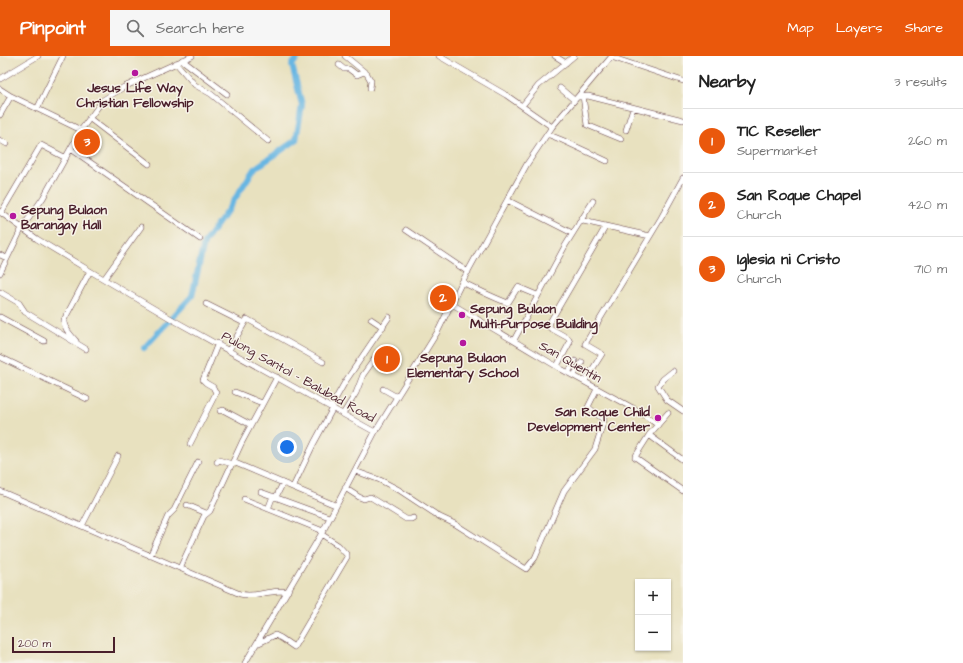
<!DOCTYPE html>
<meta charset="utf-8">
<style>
:root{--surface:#fff;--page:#f6f6f6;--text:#222;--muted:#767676;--line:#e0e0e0;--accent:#ea580c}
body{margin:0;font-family:"Architects Daughter",sans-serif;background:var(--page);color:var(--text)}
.controls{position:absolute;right:12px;bottom:12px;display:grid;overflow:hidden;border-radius:0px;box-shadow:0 1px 3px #0004}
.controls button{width:36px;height:36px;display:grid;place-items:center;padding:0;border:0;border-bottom:1px solid var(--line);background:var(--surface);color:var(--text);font:20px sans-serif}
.scale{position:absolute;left:12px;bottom:10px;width:103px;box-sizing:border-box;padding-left:4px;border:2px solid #4a1f2b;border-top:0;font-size:11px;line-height:14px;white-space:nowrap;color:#4a1f2b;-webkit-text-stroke:3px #f7f3e8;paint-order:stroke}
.you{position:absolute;left:287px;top:391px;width:14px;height:14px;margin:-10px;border:3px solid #fff;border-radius:50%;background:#1a73e8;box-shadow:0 0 0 6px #1a73e833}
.badge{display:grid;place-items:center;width:26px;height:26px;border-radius:50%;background:var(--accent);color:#fff;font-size:13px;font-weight:700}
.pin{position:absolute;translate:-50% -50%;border:2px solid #fff;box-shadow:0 1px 4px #0006}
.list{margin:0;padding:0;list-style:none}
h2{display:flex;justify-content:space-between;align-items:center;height:52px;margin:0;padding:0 16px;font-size:17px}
h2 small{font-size:13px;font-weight:400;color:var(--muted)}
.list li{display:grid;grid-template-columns:26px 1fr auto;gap:12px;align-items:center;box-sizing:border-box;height:64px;padding:0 16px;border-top:1px solid var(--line)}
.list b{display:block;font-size:15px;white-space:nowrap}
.list p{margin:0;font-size:13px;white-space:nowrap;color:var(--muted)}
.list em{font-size:13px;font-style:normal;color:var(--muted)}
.icon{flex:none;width:22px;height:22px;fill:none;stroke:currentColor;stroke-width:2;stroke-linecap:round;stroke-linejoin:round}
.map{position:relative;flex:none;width:683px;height:607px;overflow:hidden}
header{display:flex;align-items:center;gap:24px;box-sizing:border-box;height:56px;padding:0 20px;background:var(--accent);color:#fff}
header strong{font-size:19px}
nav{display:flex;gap:22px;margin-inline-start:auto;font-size:14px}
.search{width:280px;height:36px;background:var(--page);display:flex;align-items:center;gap:10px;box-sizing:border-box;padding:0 14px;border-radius:0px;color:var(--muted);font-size:15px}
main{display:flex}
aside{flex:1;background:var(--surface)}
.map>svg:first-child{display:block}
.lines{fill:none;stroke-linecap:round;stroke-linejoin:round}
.river{stroke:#68b6e2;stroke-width:6}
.minor-casing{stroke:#623c41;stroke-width:6}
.minor{stroke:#fff;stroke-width:5}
.poi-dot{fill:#b5179e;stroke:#f7f3e8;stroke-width:1.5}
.labels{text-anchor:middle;stroke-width:3;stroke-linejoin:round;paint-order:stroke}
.poi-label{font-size:13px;font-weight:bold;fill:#4a1f2b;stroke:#f7f3e8}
.street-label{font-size:13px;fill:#4a1f2b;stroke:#f7f3e8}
</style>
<header>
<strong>Pinpoint</strong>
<div class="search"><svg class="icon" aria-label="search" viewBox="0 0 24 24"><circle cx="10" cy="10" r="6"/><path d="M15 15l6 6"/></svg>Search here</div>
<nav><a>Map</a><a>Layers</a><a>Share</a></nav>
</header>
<main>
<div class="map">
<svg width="683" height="607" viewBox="0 0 683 607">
<rect width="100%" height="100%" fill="#f7f3e8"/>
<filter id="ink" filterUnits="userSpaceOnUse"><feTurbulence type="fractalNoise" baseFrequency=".025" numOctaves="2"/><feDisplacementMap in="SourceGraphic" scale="8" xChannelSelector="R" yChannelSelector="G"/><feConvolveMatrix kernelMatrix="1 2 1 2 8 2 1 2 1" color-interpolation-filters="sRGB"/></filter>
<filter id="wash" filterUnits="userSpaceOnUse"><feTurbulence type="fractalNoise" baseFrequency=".012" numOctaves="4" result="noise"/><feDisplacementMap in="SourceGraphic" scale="16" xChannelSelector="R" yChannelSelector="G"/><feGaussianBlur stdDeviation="0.9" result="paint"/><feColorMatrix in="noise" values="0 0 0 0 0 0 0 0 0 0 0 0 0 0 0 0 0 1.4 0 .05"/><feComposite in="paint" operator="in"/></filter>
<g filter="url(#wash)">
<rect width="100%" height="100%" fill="#e8e1bf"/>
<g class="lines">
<path class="river" d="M144 292 192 240 204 187 229 152 254 113 296 84 302 49 292 9 299 0"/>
</g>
</g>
<g filter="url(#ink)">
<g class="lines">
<g class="minor-casing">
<path id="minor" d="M345 0 367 18 371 25 370 32
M439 0 506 39 552 71
M555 0 566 7
M611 1 683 25
M182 4 227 38
M176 7 195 29 211 38 268 85
M339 9 344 13H349L357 19 364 16
M0 23 38 0
M560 32 574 44
M0 33 11 40 81 74
M583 40 587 69 621 83
M578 41 588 40 683 64
M522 50 538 30 574 0
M37 53 63 0
M0 59 11 40
M89 62 149 108
M626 74 633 52
M547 78 562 84 607 105
M0 84 7 88
M71 93 200 183
M507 144 572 177
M0 156 37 183 90 215 175 265 375 376
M1 157 41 89 66 102
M579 167 583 165 650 180
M406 174 468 216
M0 199 7 202
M0 217 22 172 43 142 81 74 103 44 124 31 192 0
M104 223 141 171
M462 226C478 234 492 241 508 247L518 231 537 239
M0 236 19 247 25 256 86 293
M206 248 244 267
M452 248 561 313 640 356 658 369
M0 261 44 285
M371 263 383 271
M514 284 565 190 593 145
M76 285C71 279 63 272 64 264L90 215
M229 294 247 263 323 306
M0 301 87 343
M557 310 570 286 568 282 550 272 549 271 550 266 606 170
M673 315 663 323 658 330 667 344 683 355
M568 317 575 305
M574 319 582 306
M585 325 602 298 585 288 661 162 683 122
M383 333 397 341
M235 336 262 347
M331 351 345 326 389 261
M220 355 223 354 251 369
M668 357 649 379 635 401 683 435
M343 358 356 337 363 319 378 298
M649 379 683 404
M190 388 216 337 213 331 206 327 203 324 218 287
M217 406 219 404 232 408
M233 406 335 449
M355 415 380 424 399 434 440 461 455 468 526 513 535 502 564 435 595 393 604 364 588 351 597 333
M293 431 314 387 333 352
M345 432 359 441 364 443 370 441 372 442 406 463H411L413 462
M0 435 240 538C252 541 260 537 272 536 277 535 283 535 288 535
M261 436 329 461
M276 441 283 427
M244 443 323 475
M187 449 206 457
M268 453 273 440
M82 470 118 400
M150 500 168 460 174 454 198 406
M180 512 204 460 210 455 242 386 277 321
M259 587 275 579 281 582 294 591 347 501V499L338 489 321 478
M245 607 323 475 375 376 438 275 462 226 527 108 552 71 612 0"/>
</g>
<use href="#minor" class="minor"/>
</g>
</g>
<g class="poi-dot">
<circle cx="135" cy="17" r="4"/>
<circle cx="13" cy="160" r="4"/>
<circle cx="462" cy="259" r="4"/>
<circle cx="463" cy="287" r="4"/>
<circle cx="658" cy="362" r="4"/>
</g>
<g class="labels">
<g class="poi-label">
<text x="135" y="36">Jesus Life Way<tspan x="135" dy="15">Christian Fellowship</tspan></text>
<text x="21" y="158" text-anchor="start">Sepung Bulaon<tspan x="21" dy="15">Barangay Hall</tspan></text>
<text x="470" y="257" text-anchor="start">Sepung Bulaon<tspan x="470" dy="15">Multi-Purpose Building</tspan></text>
<text x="463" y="306">Sepung Bulaon<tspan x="463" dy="15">Elementary School</tspan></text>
<text x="650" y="360" text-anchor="end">San Roque Child<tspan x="650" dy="15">Development Center</tspan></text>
</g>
<g class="street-label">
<text transform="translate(571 305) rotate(30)" y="5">San Quentin</text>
<text transform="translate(299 320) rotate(29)" y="5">Pulong Santol - Balubad Road</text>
</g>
</g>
</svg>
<div class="controls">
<button>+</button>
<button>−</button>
</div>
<div class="scale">200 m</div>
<div class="you"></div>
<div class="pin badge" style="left:387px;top:303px">1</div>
<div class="pin badge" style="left:443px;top:242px">2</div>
<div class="pin badge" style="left:87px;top:86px">3</div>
</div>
<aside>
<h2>Nearby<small>3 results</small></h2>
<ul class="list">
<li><span class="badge">1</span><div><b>TIC Reseller</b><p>Supermarket</p></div><em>260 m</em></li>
<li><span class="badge">2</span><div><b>San Roque Chapel</b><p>Church</p></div><em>420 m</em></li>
<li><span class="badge">3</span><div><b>Iglesia ni Cristo</b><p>Church</p></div><em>710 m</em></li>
</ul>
</aside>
</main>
